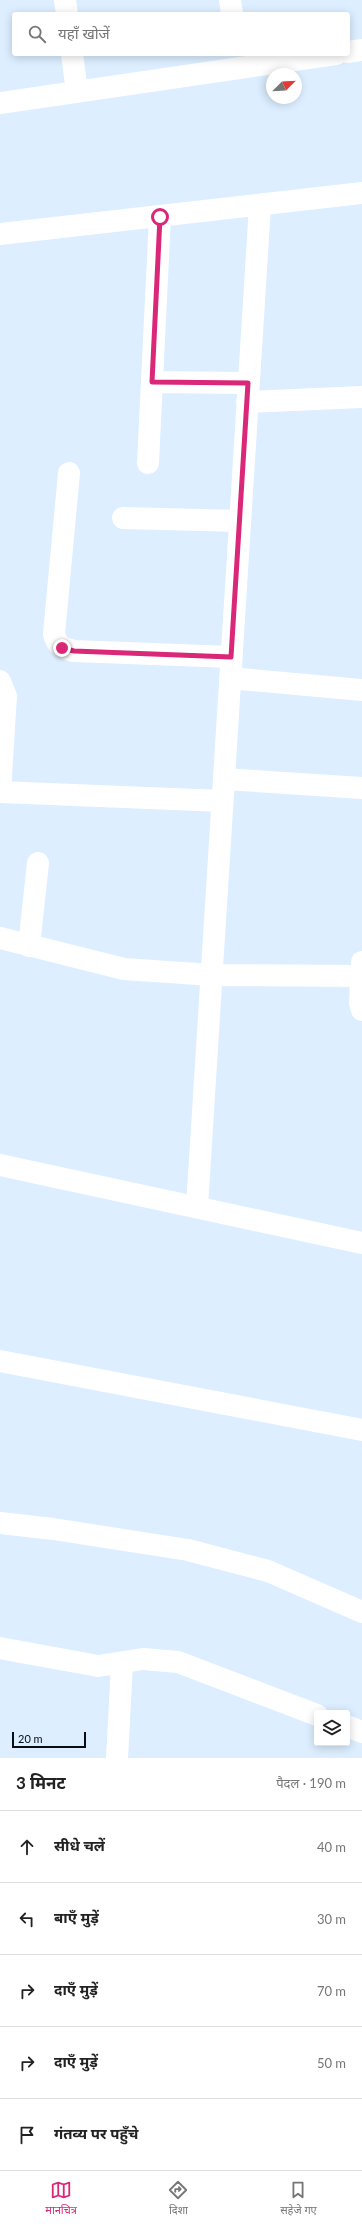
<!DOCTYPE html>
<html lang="hi">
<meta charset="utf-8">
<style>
:root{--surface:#fff;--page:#f6f6f6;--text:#222;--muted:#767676;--line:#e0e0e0;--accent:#db2777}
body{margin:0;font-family:Lato,"Noto Sans Devanagari",sans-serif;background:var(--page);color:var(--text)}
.controls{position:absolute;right:12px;bottom:12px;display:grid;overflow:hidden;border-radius:4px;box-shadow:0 2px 10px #0003}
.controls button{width:36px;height:36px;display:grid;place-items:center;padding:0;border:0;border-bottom:1px solid var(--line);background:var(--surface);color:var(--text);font:20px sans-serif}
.compass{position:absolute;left:266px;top:68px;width:36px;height:36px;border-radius:50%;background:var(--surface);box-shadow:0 2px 10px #0003;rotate:66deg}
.scale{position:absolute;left:12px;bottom:10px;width:74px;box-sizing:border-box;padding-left:4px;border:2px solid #080e13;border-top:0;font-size:11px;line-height:14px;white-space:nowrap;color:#080e13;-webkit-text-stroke:3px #dceeff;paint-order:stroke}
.stop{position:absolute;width:12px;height:12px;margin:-9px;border:3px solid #db2777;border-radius:50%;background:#fff}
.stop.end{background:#db2777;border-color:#fff;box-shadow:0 1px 4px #0008}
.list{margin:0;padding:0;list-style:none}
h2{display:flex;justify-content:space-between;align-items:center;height:52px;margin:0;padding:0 16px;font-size:17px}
h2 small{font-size:13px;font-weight:400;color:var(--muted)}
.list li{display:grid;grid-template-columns:26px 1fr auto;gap:12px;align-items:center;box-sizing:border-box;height:72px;padding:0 16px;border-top:1px solid var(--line)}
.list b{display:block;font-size:15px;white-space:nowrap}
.list em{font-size:13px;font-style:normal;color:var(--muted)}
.icon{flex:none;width:22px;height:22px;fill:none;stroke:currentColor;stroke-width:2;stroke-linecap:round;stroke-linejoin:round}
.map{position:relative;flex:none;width:362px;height:1758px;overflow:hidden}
.search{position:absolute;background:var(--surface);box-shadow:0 2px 10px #0003;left:12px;right:12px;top:12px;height:44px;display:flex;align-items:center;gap:10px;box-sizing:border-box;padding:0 14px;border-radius:4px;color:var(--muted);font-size:15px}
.sheet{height:412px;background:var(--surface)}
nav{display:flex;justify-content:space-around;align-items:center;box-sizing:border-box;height:56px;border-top:1px solid var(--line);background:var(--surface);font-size:11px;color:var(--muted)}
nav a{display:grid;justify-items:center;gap:2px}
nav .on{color:var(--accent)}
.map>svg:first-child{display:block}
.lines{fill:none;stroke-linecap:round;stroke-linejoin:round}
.minor{stroke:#fff;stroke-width:22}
.route{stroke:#db2777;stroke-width:5}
</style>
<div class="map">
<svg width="362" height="1758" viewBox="0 0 362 1758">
<rect width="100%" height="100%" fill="#dceeff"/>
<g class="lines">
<path class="minor" d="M65 0 67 14
M230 0 232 14
M348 52 362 50
M72 54 77 92
M0 103 336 54
M0 234 362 193
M152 382 248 383
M247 402 362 397
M148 463 160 217
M69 473 54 634C57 646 62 648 74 651L231 657
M123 518 240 521
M230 678 362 690
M0 681 6 696 0 792
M224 779 362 788
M0 792 222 801
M0 938 124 969 212 975 361 976
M29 946 38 863
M362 962 360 1003 362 1010
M0 1165 362 1243
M197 1207 260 206
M0 1361 362 1430
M0 1523 53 1529 188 1550 268 1571 362 1612
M0 1648 98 1666 143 1659 178 1662 317 1715
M347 1726 362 1732
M117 1758 122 1664"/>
</g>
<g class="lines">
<path class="route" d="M62 648 74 651 231 657 248 383 152 382 160 217"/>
</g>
</svg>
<div class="controls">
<button><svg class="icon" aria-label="layers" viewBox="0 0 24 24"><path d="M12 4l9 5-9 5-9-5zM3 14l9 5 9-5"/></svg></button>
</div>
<svg class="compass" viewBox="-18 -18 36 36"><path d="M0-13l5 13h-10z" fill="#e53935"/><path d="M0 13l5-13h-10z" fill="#767676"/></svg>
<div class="scale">20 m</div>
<div class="stop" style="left:160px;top:217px"></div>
<div class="stop end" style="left:62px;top:648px"></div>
<div class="search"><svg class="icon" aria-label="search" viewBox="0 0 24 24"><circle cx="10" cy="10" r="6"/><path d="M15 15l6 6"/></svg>यहाँ खोजें</div>
</div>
<section class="sheet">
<h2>3 मिनट<small>पैदल · 190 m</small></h2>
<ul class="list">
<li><svg class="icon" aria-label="ahead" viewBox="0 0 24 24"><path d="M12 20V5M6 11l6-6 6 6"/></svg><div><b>सीधे चलें</b></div><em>40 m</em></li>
<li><svg class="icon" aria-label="left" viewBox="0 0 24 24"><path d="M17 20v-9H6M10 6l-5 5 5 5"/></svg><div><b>बाएँ मुड़ें</b></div><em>30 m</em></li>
<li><svg class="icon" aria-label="right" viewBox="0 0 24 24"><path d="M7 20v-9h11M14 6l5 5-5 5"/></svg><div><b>दाएँ मुड़ें</b></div><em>70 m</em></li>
<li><svg class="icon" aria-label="right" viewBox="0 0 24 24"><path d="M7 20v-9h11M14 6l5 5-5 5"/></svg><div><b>दाएँ मुड़ें</b></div><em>50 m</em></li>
<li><svg class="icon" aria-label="arrive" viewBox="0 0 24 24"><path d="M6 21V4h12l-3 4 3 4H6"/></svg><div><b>गंतव्य पर पहुँचे</b></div></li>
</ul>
</section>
<nav>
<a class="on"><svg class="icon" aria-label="map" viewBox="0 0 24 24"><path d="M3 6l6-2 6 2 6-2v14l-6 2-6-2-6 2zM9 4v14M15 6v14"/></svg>मानचित्र</a>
<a><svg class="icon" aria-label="directions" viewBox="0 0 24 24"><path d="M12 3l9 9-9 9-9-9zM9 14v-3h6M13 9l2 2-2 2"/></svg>दिशा</a>
<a><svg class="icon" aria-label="saved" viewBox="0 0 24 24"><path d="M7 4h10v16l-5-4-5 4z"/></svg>सहेजे गए</a>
</nav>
